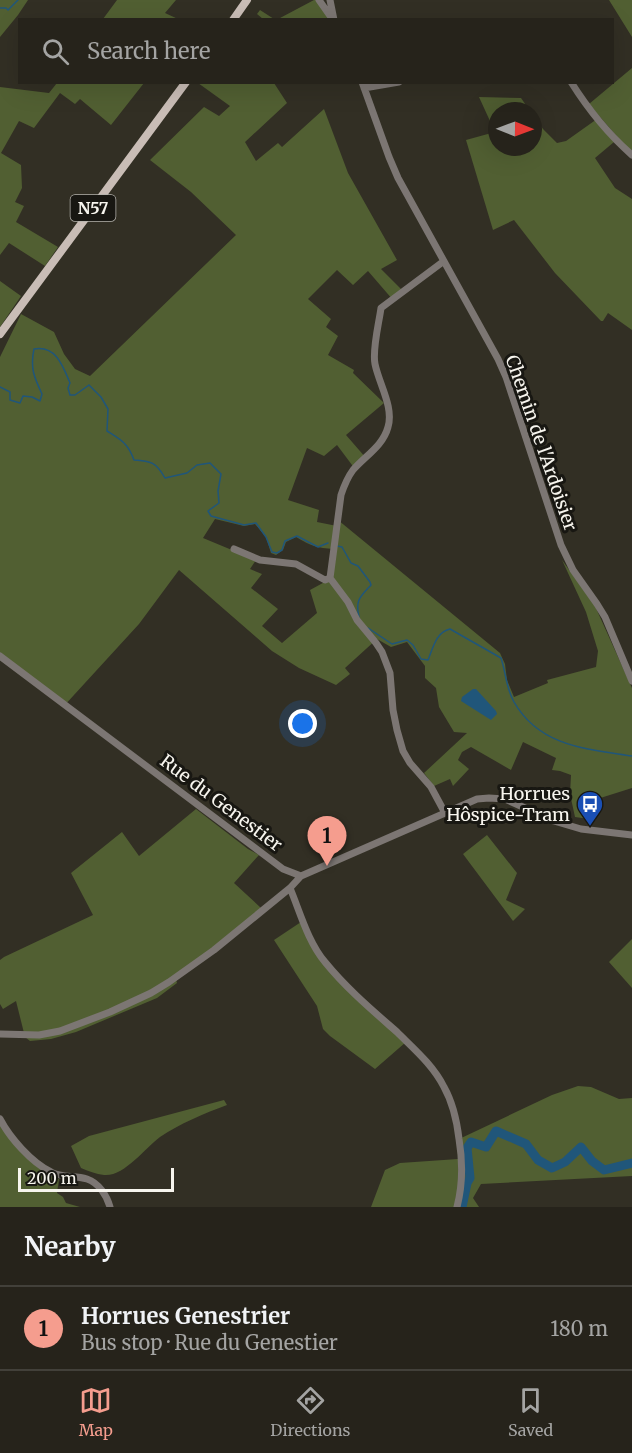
<!DOCTYPE html>
<meta charset="utf-8">
<style>
:root{--surface:#26231b;--page:#322f28;--text:#f1f3f6;--muted:#a4a4a3;--line:#42403a;--accent:#f59d8e}
body{margin:0;font-family:Merriweather,serif;background:var(--page);color:var(--text)}
.compass{position:absolute;left:488px;top:102px;width:54px;height:54px;border-radius:50%;background:var(--surface);box-shadow:0 6px 24px #0002;rotate:91deg}
.scale{position:absolute;left:18px;bottom:15px;width:156px;box-sizing:border-box;padding-left:6px;border:3px solid #f7f5ee;border-top:0;font-size:16px;line-height:21px;white-space:nowrap;color:#f7f5ee;-webkit-text-stroke:4px #181712;paint-order:stroke}
.you{position:absolute;left:303px;top:724px;width:21px;height:21px;margin:-15px;border:4px solid #fff;border-radius:50%;background:#1a73e8;box-shadow:0 0 0 9px #1a73e833}
.badge{display:grid;place-items:center;width:39px;height:39px;border-radius:50%;background:var(--accent);color:#111;font-size:20px;font-weight:700}
.pin{position:absolute;translate:-50% -50px;filter:drop-shadow(0 2px 3px #0008)}
.pin::after{content:'';position:absolute;top:32px;width:21px;height:18px;background:inherit;clip-path:polygon(0 0,100% 0,50% 100%)}
.list{margin:0;padding:0;list-style:none}
h2{display:flex;justify-content:space-between;align-items:center;height:78px;margin:0;padding:0 24px;font-size:26px}
h2 small{font-size:20px;font-weight:400;color:var(--muted)}
.list li{display:grid;grid-template-columns:39px 1fr auto;gap:18px;align-items:center;box-sizing:border-box;height:84px;padding:0 24px;border-top:2px solid var(--line)}
.list b{display:block;font-size:22px;white-space:nowrap}
.list p{margin:0;font-size:20px;white-space:nowrap;color:var(--muted)}
.list em{font-size:20px;font-style:normal;color:var(--muted)}
.icon{flex:none;width:33px;height:33px;fill:none;stroke:currentColor;stroke-width:2;stroke-linecap:round;stroke-linejoin:round}
.map{position:relative;flex:none;width:632px;height:1207px;overflow:hidden}
.search{position:absolute;background:var(--surface);box-shadow:0 6px 24px #0002;left:18px;right:18px;top:18px;height:66px;display:flex;align-items:center;gap:15px;box-sizing:border-box;padding:0 21px;border-radius:0px;color:var(--muted);font-size:22px}
.sheet{height:162px;background:var(--surface)}
nav{display:flex;justify-content:space-around;align-items:center;box-sizing:border-box;height:84px;border-top:2px solid var(--line);background:var(--surface);font-size:16px;color:var(--muted)}
nav a{display:grid;justify-items:center;gap:3px}
nav .on{color:var(--accent)}
.map>svg:first-child{display:block}
.green{fill:#515f32;fill-rule:evenodd}
.water{fill:#20567a}
.lines{fill:none;stroke-linecap:round;stroke-linejoin:round}
.stream{stroke:#20567a;stroke-width:1.5}
.river{stroke:#20567a;stroke-width:9}
.minor{stroke:#7c7673;stroke-width:7}
.major{stroke:#c9bdb6;stroke-width:8}
.labels{text-anchor:middle;stroke-width:6;stroke-linejoin:round;paint-order:stroke}
.shield{fill:#181712;stroke:#b4b2ac;stroke-width:1.5}
.shield-label{font-size:16px;font-weight:bold;fill:#f7f5ee}
.street-label{font-size:18px;fill:#f7f5ee;stroke:#181712}
.poi-label{font-size:18px;fill:#f7f5ee;stroke:#181712;text-anchor:end}
</style>
<div class="map">
<svg width="632" height="1207" viewBox="0 0 632 1207">
<rect width="100%" height="100%" fill="#322f24"/>
<path class="green" d="M0 0H28L18 15 0 37Z
M117 0H176L165 13 178 19H103Z
M314 0H316L329 19H263L257 14 260 10 274 19 280 18Z
M609 0H632V37Z
M632 68V151L626 147 589 104Z
M57 83H144L111 125 80 99 75 104 60 93 34 128 19 121 1 153 21 165 22 188 15 202 24 206 16 222 58 247 45 266 9 243 0 255V87L49 93Z
M198 83H274L287 103 245 142 256 161 278 143 282 147 324 109 348 173 397 260 381 269 404 292 393 300 368 271 353 285 337 270 308 299 331 319 326 327 338 336 328 355 354 370 353 373 384 403 346 435 366 458 355 469 337 445 324 456 307 448 288 500 319 510 317 522 337 526 338 520 500 653 505 664 507 680 514 697 548 683 547 680 596 667 598 651 586 612 562 560 595 606 632 688V788L594 800 596 820 575 817 570 794 571 775 560 771 552 770 556 758 523 742 511 770 471 747 462 752 458 760 469 769 453 786 450 779 434 786 424 773 467 733 454 732 439 707 436 688 425 678V666L407 642 391 647 377 639 345 668 350 674 336 685 299 668 272 651 179 570 139 624 63 707 0 660V357L21 314 54 332 64 354 75 369 90 376 236 235 191 192 150 160 204 107 219 116 230 106ZM215 519 244 526 255 524 266 537 271 553 276 555 283 550 286 542 296 537C311 546 317 548 334 549L332 578 310 590 317 613 282 643 262 626 278 609 251 588 262 574 250 569 256 560 203 538Z
M479 97 521 98 530 111H497V147H533V115L543 129 557 143 566 141 597 119 614 142 595 158 615 188 632 199V330L608 313 603 321H601L555 273 514 220 493 230 466 140 495 132Z
M0 281 21 296 0 327Z
M196 809 248 849 259 855 234 883 261 908 176 979 177 983 157 998 76 1032 51 1039 30 1041 25 1037 16 1001 3 1009 0 1004V960L4 957 93 915 71 873 122 832 139 856Z
M487 835 517 873 506 900 525 909 513 921 463 854Z
M301 922 321 959 406 1042 375 1069 330 1036 323 1029 317 1006 274 940Z
M632 939V988L609 962Z
M578 1086 591 1087 619 1099 632 1098V1176L481 1184 473 1198 479 1207H371L385 1170 400 1163 458 1159 457 1140 552 1095Z
M224 1100 227 1105C205 1113 179 1124 160 1137 145 1148 124 1177 104 1175 96 1174 88 1171 81 1168L71 1146 89 1136Z
M0 1115 10 1133 41 1164 59 1179 57 1193 63 1197 66 1203 80 1207H0Z"/>
<path class="water" d="M473 689H476L496 711 497 714 491 720 461 701 462 697Z"/>
<g class="lines">
<path class="stream" d="M0 8H6L8 10 18 0
M0 387 10 392V400L20 403 23 396 32 397 40 401 42 394C34 377 30 368 34 349 56 345 63 366 70 383L68 388 70 395H75L89 385 101 397 108 409 107 431C121 440 128 443 134 460 151 461 156 462 165 478L187 473 197 465 210 463 221 474 218 491 219 503 208 511 211 516 244 525 256 523 266 537 272 552 277 553 282 550 285 541 297 536 318 547 328 543
M337 546 342 547 351 563 358 566 370 582 371 585C360 597 355 600 359 617
M368 628 392 644 407 640 413 645 421 659 428 660C433 648 436 632 450 629L501 658C506 673 506 688 514 702 540 747 587 749 632 756"/>
<path class="river" d="M462 1207 467 1183 470 1178 467 1148 471 1142 486 1147 496 1131 526 1144 538 1160 552 1168 565 1162 581 1147 592 1161 604 1170 632 1163"/>
<path class="minor" d="M319 0 333 20
M330 0 334 20
M362 82 389 157 398 178 498 359 506 377 561 545 573 570 597 604 605 617 632 681
M571 82C588 109 608 134 632 155
M364 88 399 82
M444 261 381 308C379 323 372 350 375 364 379 384 394 407 388 427 383 446 365 456 353 470 347 478 344 486 341 495L330 578 348 602 357 620 376 643 382 652 390 673 393 710 397 730 403 751 410 763 431 787 445 813
M234 549 260 560 296 564 325 580 330 578
M0 656 283 869 301 876
M290 888C300 912 308 942 325 962 346 988 372 1010 397 1032 414 1049 433 1065 444 1087 453 1103 457 1122 459 1139 463 1163 463 1184 457 1207
M0 1034 39 1035 60 1031 110 1012 151 993 169 982 214 950 290 888 301 876 477 799 489 798 505 799 554 821 581 829 632 835
M0 1119C10 1138 31 1162 51 1172 62 1178 75 1175 87 1179 99 1183 107 1196 110 1207"/>
<path class="major" d="M233 20 247 0
M0 334 186 82"/>
</g>
<defs>
<g id="bus-pin" transform="scale(1.35)"><path d="M0 17L-7.5 6A9.5 9.5 0 1 1 7.5 6Z" fill="#1a4fb4" stroke="#181712"/><path d="M-5-6H5V4H4V6H2V4H-2V6H-4V4H-5ZM-3.5-4V0h7V-4ZM-3.5 1.2v1.5H-2V1.2ZM2 1.2v1.5H3.5V1.2Z" fill="#fff"/></g>
</defs>
<g fill-rule="evenodd">
<use href="#bus-pin" x="590" y="804"/>
</g>
<g class="labels">
<rect class="shield" x="70.5" y="195" width="45" height="26" rx="4.5"/>
<g class="shield-label">
<text x="93" y="214">N57</text>
</g>
<g class="street-label">
<text transform="translate(541 443) rotate(71)" y="6">Chemin de l'Ardoisier</text>
<text transform="translate(221 803) rotate(37)" y="6">Rue du Genestier</text>
</g>
<g class="poi-label">
<text x="570" y="800">Horrues<tspan x="570" dy="21">Hôspice-Tram</tspan></text>
</g>
</g>
</svg>
<svg class="compass" viewBox="-18 -18 36 36"><path d="M0-13l5 13h-10z" fill="#e53935"/><path d="M0 13l5-13h-10z" fill="#a4a4a3"/></svg>
<div class="scale">200 m</div>
<div class="you"></div>
<div class="pin badge" style="left:327px;top:866px">1</div>
<div class="search"><svg class="icon" aria-label="search" viewBox="0 0 24 24"><circle cx="10" cy="10" r="6"/><path d="M15 15l6 6"/></svg>Search here</div>
</div>
<section class="sheet">
<h2>Nearby<small></small></h2>
<ul class="list">
<li><span class="badge">1</span><div><b>Horrues Genestrier</b><p>Bus stop · Rue du Genestier</p></div><em>180 m</em></li>
</ul>
</section>
<nav>
<a class="on"><svg class="icon" aria-label="map" viewBox="0 0 24 24"><path d="M3 6l6-2 6 2 6-2v14l-6 2-6-2-6 2zM9 4v14M15 6v14"/></svg>Map</a>
<a><svg class="icon" aria-label="directions" viewBox="0 0 24 24"><path d="M12 3l9 9-9 9-9-9zM9 14v-3h6M13 9l2 2-2 2"/></svg>Directions</a>
<a><svg class="icon" aria-label="saved" viewBox="0 0 24 24"><path d="M7 4h10v16l-5-4-5 4z"/></svg>Saved</a>
</nav>
